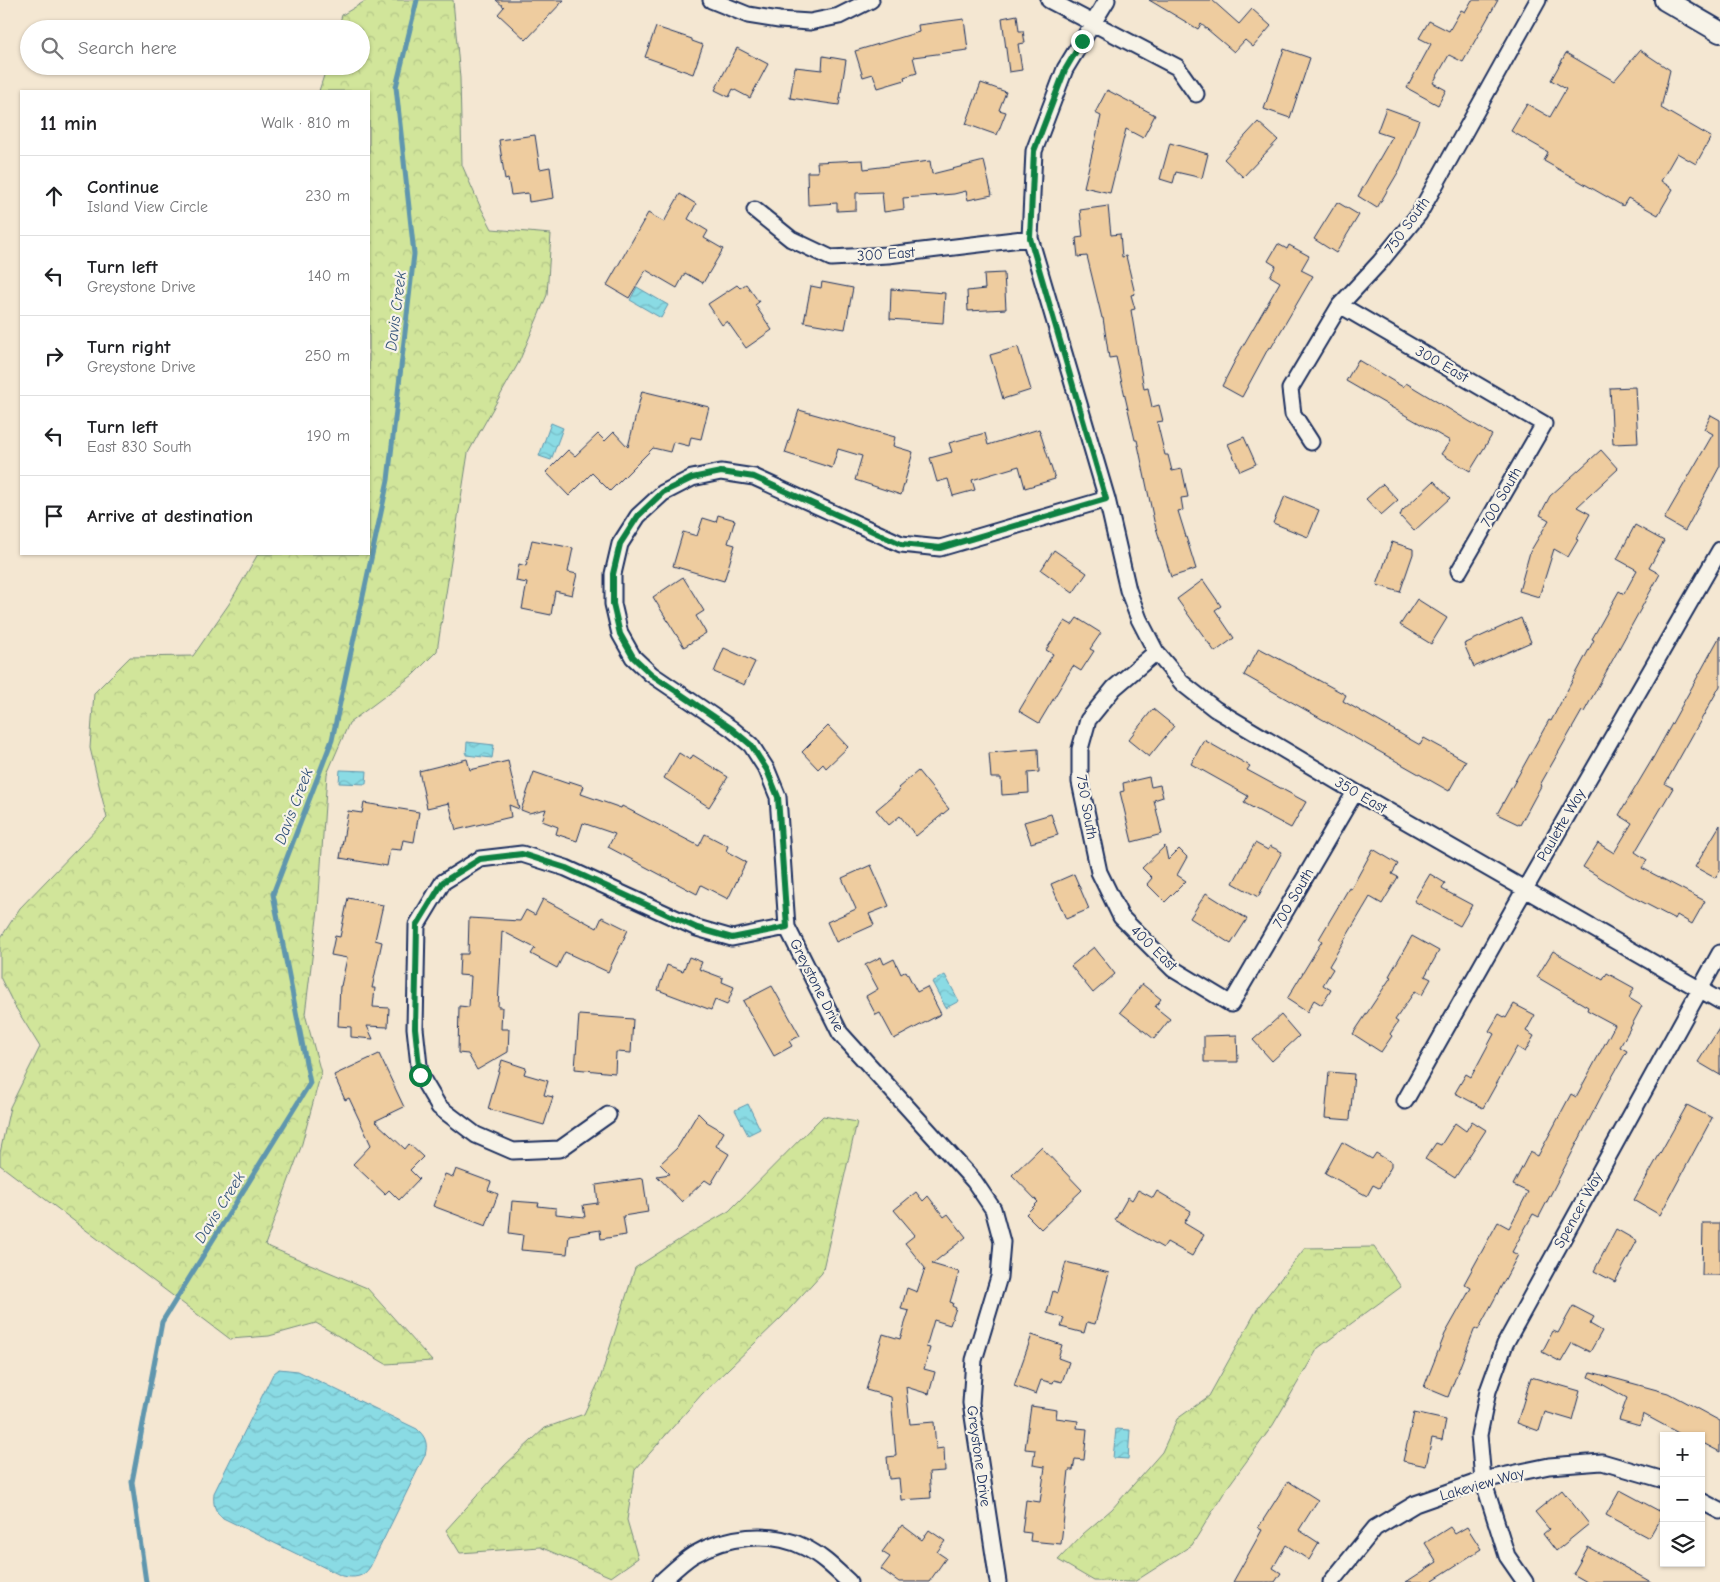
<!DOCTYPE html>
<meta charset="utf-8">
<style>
:root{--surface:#fff;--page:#f6f6f6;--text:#202124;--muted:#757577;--line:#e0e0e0}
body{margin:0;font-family:"Comic Neue",sans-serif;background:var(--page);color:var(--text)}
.controls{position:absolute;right:15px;bottom:15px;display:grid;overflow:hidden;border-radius:0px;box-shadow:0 1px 4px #0004}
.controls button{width:45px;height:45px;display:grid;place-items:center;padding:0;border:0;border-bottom:1px solid var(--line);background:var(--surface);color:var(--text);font:25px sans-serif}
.stop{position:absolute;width:15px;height:15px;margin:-11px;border:4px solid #0b8043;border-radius:50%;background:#fff}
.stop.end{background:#0b8043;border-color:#fff;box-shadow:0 1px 5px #0008}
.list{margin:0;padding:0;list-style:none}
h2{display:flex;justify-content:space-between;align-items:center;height:65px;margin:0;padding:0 20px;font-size:21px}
h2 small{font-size:16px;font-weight:400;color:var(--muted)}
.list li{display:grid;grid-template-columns:32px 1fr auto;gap:15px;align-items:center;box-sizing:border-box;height:80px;padding:0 20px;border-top:1px solid var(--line)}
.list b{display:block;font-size:19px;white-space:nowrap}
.list p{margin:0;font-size:16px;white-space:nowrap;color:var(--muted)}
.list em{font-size:16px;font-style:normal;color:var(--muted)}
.icon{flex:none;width:28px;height:28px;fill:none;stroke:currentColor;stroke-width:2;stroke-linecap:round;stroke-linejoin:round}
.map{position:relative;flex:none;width:1720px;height:1582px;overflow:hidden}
.search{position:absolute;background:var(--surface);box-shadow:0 1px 4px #0004;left:20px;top:20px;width:350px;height:55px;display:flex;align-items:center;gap:12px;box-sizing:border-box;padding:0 18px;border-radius:28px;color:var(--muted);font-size:19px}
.panel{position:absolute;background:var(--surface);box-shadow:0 1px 4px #0004;left:20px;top:90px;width:350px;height:465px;border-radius:0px}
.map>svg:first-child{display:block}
.forest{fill:url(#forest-crowns);stroke:#768a7c}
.water{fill:url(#water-waves);stroke:#5e96ae}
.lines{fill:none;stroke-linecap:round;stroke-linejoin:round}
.stream{stroke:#5e96ae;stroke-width:5}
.building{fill:#eecc9f;stroke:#1b2f5e}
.street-casing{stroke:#1b2f5e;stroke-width:19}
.secondary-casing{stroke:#1b2f5e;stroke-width:24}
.street{stroke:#f7f3e8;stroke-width:15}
.secondary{stroke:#f7f3e8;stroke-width:20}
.route{stroke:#0b8043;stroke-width:6}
.labels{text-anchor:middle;stroke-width:4.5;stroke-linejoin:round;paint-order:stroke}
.street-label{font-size:15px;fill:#1b2f5e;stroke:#f7f3e8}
.water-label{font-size:16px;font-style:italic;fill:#315179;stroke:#f7f3e8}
</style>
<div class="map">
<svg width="1720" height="1582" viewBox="0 0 1720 1582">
<defs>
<pattern id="forest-crowns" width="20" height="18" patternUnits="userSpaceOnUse" patternTransform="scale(1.25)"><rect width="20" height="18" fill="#d1e59a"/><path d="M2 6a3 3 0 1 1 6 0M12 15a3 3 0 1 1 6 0" fill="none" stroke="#b3c587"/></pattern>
<pattern id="water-waves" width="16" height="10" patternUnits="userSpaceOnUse" patternTransform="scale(1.25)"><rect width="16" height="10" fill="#8adbe4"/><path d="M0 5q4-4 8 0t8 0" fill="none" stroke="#76bcc6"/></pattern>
</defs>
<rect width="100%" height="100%" fill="#f4e7d2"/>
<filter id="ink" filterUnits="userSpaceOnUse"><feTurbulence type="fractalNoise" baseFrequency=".02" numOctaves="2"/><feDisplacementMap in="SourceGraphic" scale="10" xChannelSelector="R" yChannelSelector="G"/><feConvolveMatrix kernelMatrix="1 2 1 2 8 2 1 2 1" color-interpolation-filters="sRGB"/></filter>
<g filter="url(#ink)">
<path class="forest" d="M367 0H453L460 78 462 165 480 206 492 229 551 234 547 295 519 362 468 453 437 651 413 675 349 723 327 774 318 910 305 1014 321 1073 301 1147 265 1245 367 1288 432 1361 386 1364 316 1323 269 1336 230 1339 0 1165V1153L10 1107 40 1047 14 1005 0 977V939L20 908 107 818 90 748 94 693 130 657 193 656 229 604 258 554H369V91H319L327 66H361V29H338L342 15Z
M823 1116 857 1122 822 1273 782 1317 702 1394 635 1470 627 1520 638 1558 611 1577 540 1547 460 1553 446 1530 504 1466 545 1428 584 1414 600 1379 635 1268 685 1236 729 1211Z
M1374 1247 1401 1287 1318 1348 1273 1425 1227 1488 1192 1545 1134 1582 1094 1581 1058 1560 1083 1534 1112 1509 1162 1452 1177 1419 1209 1396 1259 1306 1305 1248Z"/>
<path class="water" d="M637 287 668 305 661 318 630 300Z
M551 423 563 428 551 460 539 456Z
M467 742 494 745 492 758 466 755Z
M340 770 367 771 366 784 339 783Z
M945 975 959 1001 946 1008 932 982Z
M748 1104 760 1129 748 1135 735 1110Z
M279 1369 298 1371 417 1429C426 1437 428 1444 425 1455L370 1567C363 1578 354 1578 342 1576L223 1518C214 1511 213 1504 214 1493L273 1374Z
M1116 1429 1130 1430 1128 1459 1113 1458Z"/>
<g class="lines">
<path class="stream" d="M146 1582 132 1482 162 1322 310 1083 273 894 332 740 388 480 414 254 396 87 417 0"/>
</g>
<path class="building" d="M496 0H564L526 40 498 14 504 7Z
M1149 0H1212L1239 24 1252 9 1271 26 1253 47 1245 40 1234 52 1201 24 1198 29Z
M1472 0H1498L1463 62 1449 55 1433 83 1446 90 1438 105 1407 88 1431 44 1419 38 1429 21 1449 31 1461 10 1465 12Z
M1017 15 1019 31H1023L1025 43 1018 44 1022 70 1009 72 1002 18Z
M964 19 968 50 913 57 917 73 904 77 905 80 878 88 873 74 863 77 855 51 919 32 918 25Z
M656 27 692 39V41L703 45 693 74 645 57Z
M737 48 768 64 750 98 733 89 729 97 715 90Z
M1284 49 1310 58 1290 118 1264 109Z
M1640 50 1670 70 1661 108 1711 137 1696 164 1677 153 1661 181 1673 189 1658 215 1628 198 1623 206 1544 161 1548 152 1511 131 1527 104 1550 117 1566 89 1551 80 1566 53 1614 81Z
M823 56 846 60 839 105 790 98 795 67 822 70Z
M981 83 1006 92 999 110 1006 112 997 135 966 124Z
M1107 90 1155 115 1143 138 1126 129 1110 193 1084 187 1101 116 1095 113Z
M1386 108 1419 120 1400 169 1377 208 1358 196 1392 137 1377 132Z
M1258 122 1278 140 1243 177 1224 159Z
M535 135 540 169 550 167 554 198 529 202 528 193 511 195 508 179 505 180 499 140Z
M1170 143 1208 154 1202 178 1176 172 1173 183 1160 179Z
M863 160 864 169 930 161 932 174 984 161 992 195 968 200 966 191 954 194 903 198 904 209 884 212 882 192 856 193V210L837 211V203L808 205 807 172H818L817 162Z
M680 194 696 204 688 219 708 231 704 238 723 249 703 283 685 273 677 288 646 270 629 298 607 285 648 213 664 222Z
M1337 202 1359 215 1336 253 1314 239Z
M1108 206 1111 235 1120 234 1122 257 1126 256 1135 294 1131 295 1135 309 1131 310 1144 389 1148 388 1152 407 1159 405 1163 421 1157 422 1165 455H1168L1172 471 1182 469 1188 497 1181 498 1183 510 1178 511 1196 569 1171 577 1154 521 1137 440H1135L1116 357 1109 358 1103 318H1102L1087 256 1078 257 1076 238 1083 237 1080 210Z
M1278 244 1287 249 1289 245 1309 256 1301 270 1313 276 1271 348 1269 347 1242 397 1222 386 1240 351 1280 282 1270 276 1276 266 1268 261Z
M1004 273 1006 309 968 311 967 291 985 289 984 274Z
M822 282 853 288 845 329 804 322 811 286 821 288Z
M746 284 759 302 755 305 772 330 746 348 727 321 722 325 708 304 737 285 740 288Z
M891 289 945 293 943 323 890 319Z
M1018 347 1031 390 1003 399 990 355Z
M1358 360 1403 387 1406 383 1492 435 1470 471 1441 454 1450 441 1346 381Z
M1635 387 1638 443 1613 444 1610 388Z
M642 391 709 407 701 439 691 437 689 446 673 442 670 452 653 448 610 491 592 473 569 496 546 472 568 450 575 456 598 434 605 441 614 432 628 447Z
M799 410 895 437 893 446 913 452 901 495 855 480 862 456 838 449 832 468 785 453Z
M1711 415 1720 420V466L1685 531 1664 519 1713 434 1704 429Z
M1039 429 1055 479 1025 488 1019 466 972 480 975 490 953 496 948 479 937 482 930 458 952 452 949 443 985 433 988 445Z
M1244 437 1256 464 1240 471 1228 444Z
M1601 450 1618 469 1577 507 1590 514 1576 539 1578 540 1568 557 1554 549 1539 597 1519 591 1530 552 1549 520 1540 515 1550 496Z
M1434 481 1450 498 1414 531 1400 516 1402 511Z
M1383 484 1398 500 1381 515 1366 499Z
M1285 496 1319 510 1308 537 1273 523Z
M718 515 735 520 728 543 735 545 724 581 673 566 683 532 697 536 703 518 716 522Z
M1635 525 1664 541 1649 568 1660 574 1584 712 1582 711 1540 785 1541 786 1520 825 1497 814 1549 720 1551 721 1594 640 1592 639 1619 591 1624 594 1637 570 1617 559Z
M532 540 573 548 568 572 577 574 572 595 555 591 551 615 522 609 527 583 516 581 519 564 526 566Z
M1392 542 1413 549V554L1400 592 1377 585Z
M1054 550 1087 573 1073 593 1041 570Z
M683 577 704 611 696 616 706 633 684 647 653 597Z
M1203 580 1221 606 1215 610 1234 638 1215 652 1177 599Z
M1417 599 1447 618 1431 644 1400 625Z
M1077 618 1101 633 1090 649 1094 651 1081 671 1073 666 1039 723 1019 711 1053 654 1046 650 1065 621 1072 625Z
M1521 618 1531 642 1474 667 1464 644Z
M1720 636V686L1665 784 1673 788 1635 852 1647 860 1642 868 1705 901 1692 924 1677 915 1675 919 1627 894 1583 867 1598 843 1614 853 1632 823 1619 815 1653 758Z
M724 648 755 662 744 685 714 672Z
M1259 648 1346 695 1343 701 1420 745 1424 738 1466 761 1449 791 1244 675Z
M1153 709 1174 726 1149 757 1128 740Z
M828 726 848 747 826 768 823 764 818 769 802 752Z
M1204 740 1250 766 1247 770 1306 802 1291 828 1244 803 1248 796 1191 764Z
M1038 749 1039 772 1028 773 1029 793 1002 795 1001 778H991L989 753Z
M679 753 690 760 693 755 728 777 709 807 664 778Z
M467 759 470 770 508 761 519 809 509 805 511 817 456 830 449 803 427 808 419 771Z
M918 771 949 809 916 836 900 816 889 825 876 810 900 790 898 788Z
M534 772 569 784V781L584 786 581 794 621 808 622 806 699 846 705 834 728 846 726 851 746 862 728 899 701 885 697 894 608 847 615 834 583 823 577 841 556 834 558 827 542 821 546 809 529 813 521 810Z
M1149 777 1151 787 1160 785 1163 797 1154 800 1162 834 1132 842 1120 792 1124 791 1123 783Z
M364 803 419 812 414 842 403 840 401 850 390 849 387 866 340 858 348 811 362 813Z
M1051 814 1058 835 1031 843 1024 822Z
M1720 825V870L1715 878 1695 867Z
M1255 843 1268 850 1270 846 1282 852 1258 897 1233 883Z
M1165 846 1168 860 1179 849 1187 857 1177 875 1186 881 1165 902 1147 884 1152 878 1142 868Z
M1373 849 1398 864 1392 874 1398 877 1382 904 1370 897 1329 966 1333 969 1323 985 1331 990 1322 1005 1314 1000 1307 1012 1287 999 1322 941 1319 939 1349 888 1351 889Z
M871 865 889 906 869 914 874 925 836 942 827 922 856 909 842 878Z
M1074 874 1089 909 1066 919 1051 884Z
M1430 874 1445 883 1442 889 1472 905 1460 926 1414 901Z
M1206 893 1247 919 1231 944 1190 918Z
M348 898 383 905 375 940 382 942 372 988H375L373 1007 389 1008 388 1027 367 1026 373 1039 351 1037V1027L338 1026 340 986H341L347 958 331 955 335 936 340 937Z
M543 899 597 928 602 917 628 930 608 972 565 952 557 968 531 954 535 948 502 931 498 1007H502L501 1029H509L508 1052 477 1070 468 1054 458 1053 459 1006 469 1007 471 976 459 975 460 954H468L469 918 520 921 526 910 535 915Z
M1412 936 1439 951 1425 976 1431 979 1422 995 1415 991 1395 1020 1398 1022 1390 1034 1392 1036 1381 1052 1353 1034 1391 977 1389 976Z
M1094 947 1115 974 1093 993 1071 966Z
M1553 951 1603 980 1607 973 1634 988 1629 998 1642 1006 1620 1047 1627 1051 1604 1091 1539 1217 1533 1214 1512 1252 1518 1255 1478 1330 1475 1328 1448 1397 1424 1387 1445 1334 1471 1288 1464 1284 1498 1222 1509 1228 1528 1192 1513 1185 1530 1152 1538 1156 1571 1094 1576 1097 1615 1025 1587 1010 1588 1007 1537 977Z
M689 957 702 962 699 969 723 978 722 982 734 987 727 1005 715 1000 711 1010 658 990 667 965 683 971Z
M881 957 884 964 894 959 901 974 906 971 917 992 927 987 941 1014 894 1039 880 1013 876 1015 866 996 878 989 865 965Z
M1142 984 1161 999 1155 1007 1170 1019 1154 1039 1120 1012Z
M772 986 800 1036 789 1041 792 1046 774 1056 743 1001Z
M1514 1004 1535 1015 1526 1031 1534 1036 1525 1052 1517 1047 1483 1108 1455 1093 1466 1074 1471 1077 1494 1034 1489 1031 1499 1014 1506 1018Z
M579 1015 633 1019 631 1053 616 1052 615 1073 575 1069Z
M1281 1015 1299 1036 1272 1061 1253 1040Z
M1720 1027V1075L1698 1062Z
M1237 1035 1238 1062H1204V1036Z
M379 1054 404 1107 375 1121 405 1149 409 1144 423 1157 410 1170 419 1179 399 1200 389 1190 385 1194 353 1164 371 1145 349 1098 345 1100 334 1075Z
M502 1060 526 1068 524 1074 548 1081 544 1095 553 1097 544 1125 488 1109Z
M1329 1072 1354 1074 1350 1120 1325 1118Z
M1687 1105 1712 1118 1660 1215 1634 1200Z
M698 1113 707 1122 724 1132 716 1146 729 1154 711 1184 705 1180 682 1202 657 1176 670 1174 660 1164 677 1148Z
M1472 1121 1486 1130 1455 1178 1425 1159 1436 1143 1441 1145 1455 1123 1466 1131Z
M1342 1142 1372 1159 1376 1153 1391 1162V1167L1379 1188 1373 1185 1367 1196 1325 1173Z
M1041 1147 1082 1190 1041 1229 1026 1214 1038 1202 1012 1175Z
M456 1169 491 1182 488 1190 498 1194 486 1226 433 1206 445 1174 453 1177Z
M643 1178 648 1212 623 1216 626 1235 601 1239 600 1230 569 1235 567 1254 521 1250 523 1235 509 1233 512 1201 539 1203 538 1206 556 1208V1214L585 1217 583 1205 598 1203 596 1185Z
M1138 1190 1153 1198 1157 1191 1191 1211 1184 1223 1204 1235 1192 1256 1167 1242 1163 1248 1115 1220 1128 1197 1132 1200Z
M916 1192 923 1201 928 1196 944 1217 948 1214 966 1237 932 1264 959 1272 950 1302 953 1303 952 1306 956 1308 950 1325 934 1320 926 1347 930 1348 924 1369 935 1372 929 1394 906 1387 910 1424 934 1422 936 1449 944 1448 945 1471 929 1472 931 1498 901 1500 899 1478 889 1479 887 1457 896 1456 891 1397 866 1390 883 1334 900 1339 909 1311 901 1309 907 1288 917 1292 925 1268 905 1243 915 1235 894 1210Z
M1703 1223H1720V1275H1702Z
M1616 1229 1637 1241 1615 1282 1594 1271Z
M1066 1262 1109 1273 1095 1324 1087 1322 1084 1333 1061 1327 1064 1318 1047 1313 1053 1291 1057 1293Z
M1573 1306 1594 1317 1590 1324 1602 1331 1590 1352 1572 1343 1561 1362 1542 1352 1553 1331 1558 1333Z
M1032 1335 1062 1345 1058 1358 1069 1362 1062 1382 1054 1380 1053 1383 1041 1380 1036 1394 1014 1386Z
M1591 1372 1668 1393 1720 1421V1452L1701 1442V1436H1684L1643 1414 1640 1426 1619 1420 1627 1398 1589 1377Z
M1531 1377 1580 1391 1572 1420 1545 1412 1539 1431 1517 1423Z
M1031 1406 1057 1410 1056 1418 1078 1421 1077 1428 1087 1429 1084 1460 1075 1459 1073 1470H1069L1061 1544 1030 1541 1031 1533 1022 1532 1026 1500 1040 1502 1045 1467 1033 1465 1035 1450 1025 1449Z
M1414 1413 1446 1420 1442 1440 1432 1438 1426 1466 1403 1461Z
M1288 1481 1318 1500 1299 1530 1319 1543 1309 1560 1286 1545 1273 1568 1281 1573 1275 1582H1233L1262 1530 1258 1528Z
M1562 1490 1589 1524 1556 1551 1543 1534 1549 1529 1535 1512Z
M1620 1490 1663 1513 1649 1538 1606 1515Z
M902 1525 922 1540 929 1530 945 1541 937 1552 946 1558 929 1582H899L881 1569 890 1557 882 1552Z
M1450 1527 1455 1534 1467 1527 1481 1549 1430 1582H1406L1437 1562 1425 1543Z
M1588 1547 1651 1582H1587L1573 1574Z"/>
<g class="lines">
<g class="street-casing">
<path id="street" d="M711 0 748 15 779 20 810 22 839 16 871 0
M1049 0 1177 67 1196 94
M1107 0 1065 69 1034 151 1030 238 1107 499 1128 590 1139 619 1156 652 1182 683 1215 709 1355 792 1720 1001
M755 210 791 239 831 258 888 255 1030 238
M1340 305 1544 424 1459 571
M1311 442 1293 414 1290 389 1340 305 1380 262 1419 214 1538 0
M1156 652 1114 688 1088 720 1080 749V782L1099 872 1121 917 1173 969 1231 1004 1355 792
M1405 1101 1514 908 1720 550
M608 1115 560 1149 513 1151 476 1135 439 1107 420 1075 415 1028 417 925 443 882 480 859 522 854 566 868 697 928 732 938 787 927
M1701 1501 1720 1511
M661 1582C671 1573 682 1562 693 1555 725 1536 770 1530 804 1547 821 1555 835 1569 849 1582
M998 1582 971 1403 974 1360 999 1277 1002 1242 993 1209 974 1181 840 1033 787 927 778 797 767 770 751 745 732 729 651 674 633 657 620 634 613 604V574L620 544 638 516 663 493 692 478 721 472 754 477 901 544 940 548 1107 499
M1331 1582 1375 1528 1415 1504 1483 1480 1549 1466 1602 1462 1664 1480
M1525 1582 1507 1556 1483 1480 1479 1435 1488 1391 1505 1344 1720 953"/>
</g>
<g class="secondary-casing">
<path id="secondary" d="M1665 0 1720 32"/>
</g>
<use href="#street" class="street"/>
<use href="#secondary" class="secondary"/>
</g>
</g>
<g class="lines" filter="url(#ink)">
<path class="route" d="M420 1075 415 1028 417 925 443 882 480 859 522 854 566 868 697 928 732 938 787 927 778 797 767 770 751 745 732 729 651 674 633 657 620 634 613 604V574L620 544 638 516 663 492 692 478 721 472 754 477 901 544 940 548 1106 499 1030 238 1034 151 1065 70 1082 41"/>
</g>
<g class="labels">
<g class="street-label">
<text transform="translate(1407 225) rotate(-54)" y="5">750 South</text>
<text transform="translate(886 254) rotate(-4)" y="5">300 East</text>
<text transform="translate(1442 364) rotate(30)" y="5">300 East</text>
<text transform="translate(1501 497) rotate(-60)" y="5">700 South</text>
<text transform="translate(1361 795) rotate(30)" y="5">350 East</text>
<text transform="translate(1087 807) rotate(80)" y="5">750 South</text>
<text transform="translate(1561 825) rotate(-60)" y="5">Paulette Way</text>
<text transform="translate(1293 898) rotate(-60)" y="5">700 South</text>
<text transform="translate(1154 948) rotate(44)" y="5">400 East</text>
<text transform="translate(817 985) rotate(63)" y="5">Greystone Drive</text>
<text transform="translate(1578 1210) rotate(-61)" y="5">Spencer Way</text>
<text transform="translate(979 1456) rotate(82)" y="5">Greystone Drive</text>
<text transform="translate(1482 1484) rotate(-16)" y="5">Lakeview Way</text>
</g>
<g class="water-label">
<text transform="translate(395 311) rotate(-83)" y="6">Davis Creek</text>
<text transform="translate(293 806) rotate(-69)" y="6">Davis Creek</text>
<text transform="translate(219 1207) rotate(-58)" y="6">Davis Creek</text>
</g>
</g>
</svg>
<div class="controls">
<button>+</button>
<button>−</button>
<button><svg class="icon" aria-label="layers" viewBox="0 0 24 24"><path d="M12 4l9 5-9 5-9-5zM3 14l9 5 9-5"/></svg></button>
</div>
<div class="stop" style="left:420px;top:1075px"></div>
<div class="stop end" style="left:1082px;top:41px"></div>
<div class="search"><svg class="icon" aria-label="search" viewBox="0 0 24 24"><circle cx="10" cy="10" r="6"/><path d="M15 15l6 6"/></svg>Search here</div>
<section class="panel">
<h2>11 min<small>Walk · 810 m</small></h2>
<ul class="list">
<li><svg class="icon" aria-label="ahead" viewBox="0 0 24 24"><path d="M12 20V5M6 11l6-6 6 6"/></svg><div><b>Continue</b><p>Island View Circle</p></div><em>230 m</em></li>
<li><svg class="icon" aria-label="left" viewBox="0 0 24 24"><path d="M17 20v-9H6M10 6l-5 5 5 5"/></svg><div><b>Turn left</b><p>Greystone Drive</p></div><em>140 m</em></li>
<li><svg class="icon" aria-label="right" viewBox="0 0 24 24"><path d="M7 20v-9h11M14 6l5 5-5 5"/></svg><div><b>Turn right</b><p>Greystone Drive</p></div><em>250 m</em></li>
<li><svg class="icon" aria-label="left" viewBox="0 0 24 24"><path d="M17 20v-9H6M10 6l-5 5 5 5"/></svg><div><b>Turn left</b><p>East 830 South</p></div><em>190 m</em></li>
<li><svg class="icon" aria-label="arrive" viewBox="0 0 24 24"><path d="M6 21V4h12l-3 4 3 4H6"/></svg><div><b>Arrive at destination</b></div></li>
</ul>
</section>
</div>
